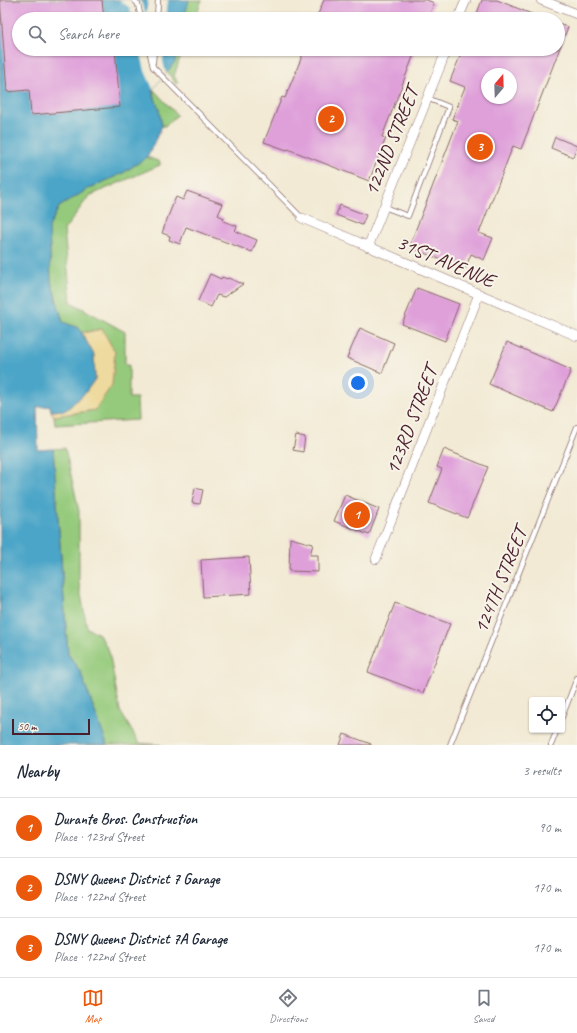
<!DOCTYPE html>
<meta charset="utf-8">
<style>
:root{--surface:#fff;--page:#f2f2f3;--text:#1f2937;--muted:#747a83;--line:#e0e1e3;--accent:#ea580c}
body{margin:0;font-family:Caveat,sans-serif;background:var(--page);color:var(--text)}
.controls{position:absolute;right:12px;bottom:12px;display:grid;overflow:hidden;border-radius:4px;box-shadow:0 1px 3px #0004}
.controls button{width:36px;height:36px;display:grid;place-items:center;padding:0;border:0;border-bottom:1px solid var(--line);background:var(--surface);color:var(--text);font:20px sans-serif}
.compass{position:absolute;left:481px;top:68px;width:36px;height:36px;border-radius:50%;background:var(--surface);box-shadow:0 1px 3px #0004;rotate:19deg}
.scale{position:absolute;left:12px;bottom:10px;width:78px;box-sizing:border-box;padding-left:4px;border:2px solid #4a1f2b;border-top:0;font-size:11px;line-height:14px;white-space:nowrap;color:#4a1f2b;-webkit-text-stroke:3px #f7f3e8;paint-order:stroke}
.you{position:absolute;left:358px;top:383px;width:14px;height:14px;margin:-10px;border:3px solid #fff;border-radius:50%;background:#1a73e8;box-shadow:0 0 0 6px #1a73e833}
.badge{display:grid;place-items:center;width:26px;height:26px;border-radius:50%;background:var(--accent);color:#fff;font-size:13px;font-weight:700}
.pin{position:absolute;translate:-50% -50%;border:2px solid #fff;box-shadow:0 1px 4px #0006}
.list{margin:0;padding:0;list-style:none}
h2{display:flex;justify-content:space-between;align-items:center;height:52px;margin:0;padding:0 16px;font-size:17px}
h2 small{font-size:13px;font-weight:400;color:var(--muted)}
.list li{display:grid;grid-template-columns:26px 1fr auto;gap:12px;align-items:center;box-sizing:border-box;height:60px;padding:0 16px;border-top:1px solid var(--line)}
.list b{display:block;font-size:15px;white-space:nowrap}
.list p{margin:0;font-size:13px;white-space:nowrap;color:var(--muted)}
.list em{font-size:13px;font-style:normal;color:var(--muted)}
.icon{flex:none;width:22px;height:22px;fill:none;stroke:currentColor;stroke-width:2;stroke-linecap:round;stroke-linejoin:round}
.map{position:relative;flex:none;width:577px;height:745px;overflow:hidden}
.search{position:absolute;background:var(--surface);box-shadow:0 1px 3px #0004;left:12px;right:12px;top:12px;height:44px;display:flex;align-items:center;gap:10px;box-sizing:border-box;padding:0 14px;border-radius:22px;color:var(--muted);font-size:15px}
.sheet{height:232px;background:var(--surface)}
nav{display:flex;justify-content:space-around;align-items:center;box-sizing:border-box;height:56px;border-top:1px solid var(--line);background:var(--surface);font-size:11px;color:var(--muted)}
nav a{display:grid;justify-items:center;gap:2px}
nav .on{color:var(--accent)}
.map>svg:first-child{display:block}
.green{fill:#95ca7b;stroke:#707453}
.sand{fill:#eeda9e;stroke:#9c7c64}
.water{fill:#4ba5c8;stroke:#4a627a}
.pier{fill:#f2ead4}
.building{fill:#dfa0da;fill-rule:evenodd}
.lines{fill:none;stroke-linecap:round;stroke-linejoin:round}
.service-casing{stroke:#856666;stroke-width:6}
.minor-casing{stroke:#856666;stroke-width:10}
.service{stroke:#fff;stroke-width:4.5}
.minor{stroke:#fff;stroke-width:9}
.labels{text-anchor:middle;stroke-width:4;stroke-linejoin:round;paint-order:stroke}
.street-label{font-size:20px;fill:#4a1f2b;stroke:#f7f3e8}
</style>
<div class="map">
<svg width="577" height="745" viewBox="0 0 577 745">
<rect width="100%" height="100%" fill="#f7f3e8"/>
<filter id="ink" filterUnits="userSpaceOnUse"><feTurbulence type="fractalNoise" baseFrequency=".025" numOctaves="2"/><feDisplacementMap in="SourceGraphic" scale="8" xChannelSelector="R" yChannelSelector="G"/><feConvolveMatrix kernelMatrix="1 2 1 2 8 2 1 2 1" color-interpolation-filters="sRGB"/></filter>
<filter id="wash" filterUnits="userSpaceOnUse"><feTurbulence type="fractalNoise" baseFrequency=".012" numOctaves="4" result="noise"/><feDisplacementMap in="SourceGraphic" scale="16" xChannelSelector="R" yChannelSelector="G"/><feGaussianBlur stdDeviation="0.9" result="paint"/><feColorMatrix in="noise" values="0 0 0 0 0 0 0 0 0 0 0 0 0 0 0 0 0 1.4 0 .05"/><feComposite in="paint" operator="in"/></filter>
<g filter="url(#wash)">
<rect width="100%" height="100%" fill="#f2ead4"/>
<path class="green" d="M189 0H202L194 19H184Z
M177 49H183L174 76 178 82 176 84 167 71 175 62Z
M153 89 177 115 165 126H162Z
M147 157 160 162V165L89 196 64 230 71 302 125 332V365H129V398H137L138 420 55 425 54 416 95 410 102 329 82 333 79 328 63 322 51 281 49 227 59 207 88 189 123 173Z
M65 448 79 511V583L87 628 99 634 109 651 120 711 139 743 161 745H107L80 671 68 654 53 449Z"/>
<path class="sand" d="M102 329 115 352 112 385 95 410 54 416 51 411 66 410 85 393 95 379 94 355 82 333Z"/>
<path class="water" d="M0 0H189L184 19H19V49H177L175 62 152 90 159 109 162 126 147 157 123 173 88 189 59 207 49 227 51 281 63 322 79 328 94 355 95 379 85 393 66 410 51 411 50 406 37 407 38 450 53 449 68 654 80 671 107 745H0Z"/>
<path class="pier" d="M119 0H140L146 14 148 0H168L166 19H133L130 8Z
M140 49H164L163 61 166 73 153 89 145 71Z"/>
<g id="blocks">
<path class="building" d="M0 0H102L104 19H19V49H115L120 107 31 115 29 90 7 92Z
M324 0H427L434 3 428 19H316Z
M482 0H497L544 19H475Z
M558 24 568 27 521 149 513 146 479 233 493 238 484 260 471 254 465 269 409 247 458 121 452 119 465 87 450 81 463 49H558ZM487 74H511V98H487Z
M305 49H416L382 137 386 138 369 181 288 149 287 150 264 142 282 97 285 98Z
M555 137 577 146 573 157 551 148Z
M187 191 223 204 218 215 224 218 223 221 237 226 235 231 257 240 252 252 186 227 180 244 169 240 170 236 162 233 169 214 176 197 183 200Z
M340 205 366 215 362 225 336 215Z
M210 274 221 279 222 277 227 279 228 278 243 284 224 297 217 295 211 307 198 301Z
M417 288 459 304 445 341 402 324Z
M360 328 394 343 382 373 347 358Z
M507 342 571 370 553 412 489 384Z
M296 435 305 437 303 452 293 450Z
M444 449 488 467 467 518 429 503 442 469 437 467Z
M195 488 203 490 200 504 192 503Z
M345 495 379 509 369 535 334 521Z
M290 538 313 544 310 555H318V572L289 571Z
M249 557 251 594 203 597 201 560Z
M395 603 450 624 423 693 368 672Z
M344 734 371 744V745H340Z"/>
</g>
</g>
<g filter="url(#ink)">
<use href="#blocks" fill-opacity="0" stroke="#856666" stroke-width="1"/>
<g class="lines">
<g class="service-casing">
<path id="service" d="M134 0 138 4 141 19
M157 19 158 0
M149 49 153 67 302 218
M153 62 154 49
M384 207 408 216 449 107 427 98
M562 717 577 678
M450 745 577 427
M551 745 557 730"/>
</g>
<g class="minor-casing">
<path id="minor" d="M541 0 577 14
M458 19 466 0
M302 218 577 336
M368 247 447 49
M376 559 479 294"/>
</g>
<use href="#service" class="service"/>
<use href="#minor" class="minor"/>
</g>
</g>
<g class="labels">
<g class="street-label">
<text transform="translate(391 141) rotate(-68)" y="7">122ND STREET</text>
<text transform="translate(446 261) rotate(23)" y="7">31ST AVENUE</text>
<text transform="translate(411 420) rotate(-69)" y="7">123RD STREET</text>
<text transform="translate(500 580) rotate(-68)" y="7">124TH STREET</text>
</g>
</g>
</svg>
<div class="controls">
<button><svg class="icon" aria-label="locate" viewBox="0 0 24 24"><circle cx="12" cy="12" r="6"/><path d="M12 2v4M12 18v4M2 12h4M18 12h4"/></svg></button>
</div>
<svg class="compass" viewBox="-18 -18 36 36"><path d="M0-13l5 13h-10z" fill="#e53935"/><path d="M0 13l5-13h-10z" fill="#747a83"/></svg>
<div class="scale">50 m</div>
<div class="you"></div>
<div class="pin badge" style="left:357px;top:515px">1</div>
<div class="pin badge" style="left:331px;top:119px">2</div>
<div class="pin badge" style="left:480px;top:147px">3</div>
<div class="search"><svg class="icon" aria-label="search" viewBox="0 0 24 24"><circle cx="10" cy="10" r="6"/><path d="M15 15l6 6"/></svg>Search here</div>
</div>
<section class="sheet">
<h2>Nearby<small>3 results</small></h2>
<ul class="list">
<li><span class="badge">1</span><div><b>Durante Bros. Construction</b><p>Place · 123rd Street</p></div><em>90 m</em></li>
<li><span class="badge">2</span><div><b>DSNY Queens District 7 Garage</b><p>Place · 122nd Street</p></div><em>170 m</em></li>
<li><span class="badge">3</span><div><b>DSNY Queens District 7A Garage</b><p>Place · 122nd Street</p></div><em>170 m</em></li>
</ul>
</section>
<nav>
<a class="on"><svg class="icon" aria-label="map" viewBox="0 0 24 24"><path d="M3 6l6-2 6 2 6-2v14l-6 2-6-2-6 2zM9 4v14M15 6v14"/></svg>Map</a>
<a><svg class="icon" aria-label="directions" viewBox="0 0 24 24"><path d="M12 3l9 9-9 9-9-9zM9 14v-3h6M13 9l2 2-2 2"/></svg>Directions</a>
<a><svg class="icon" aria-label="saved" viewBox="0 0 24 24"><path d="M7 4h10v16l-5-4-5 4z"/></svg>Saved</a>
</nav>
